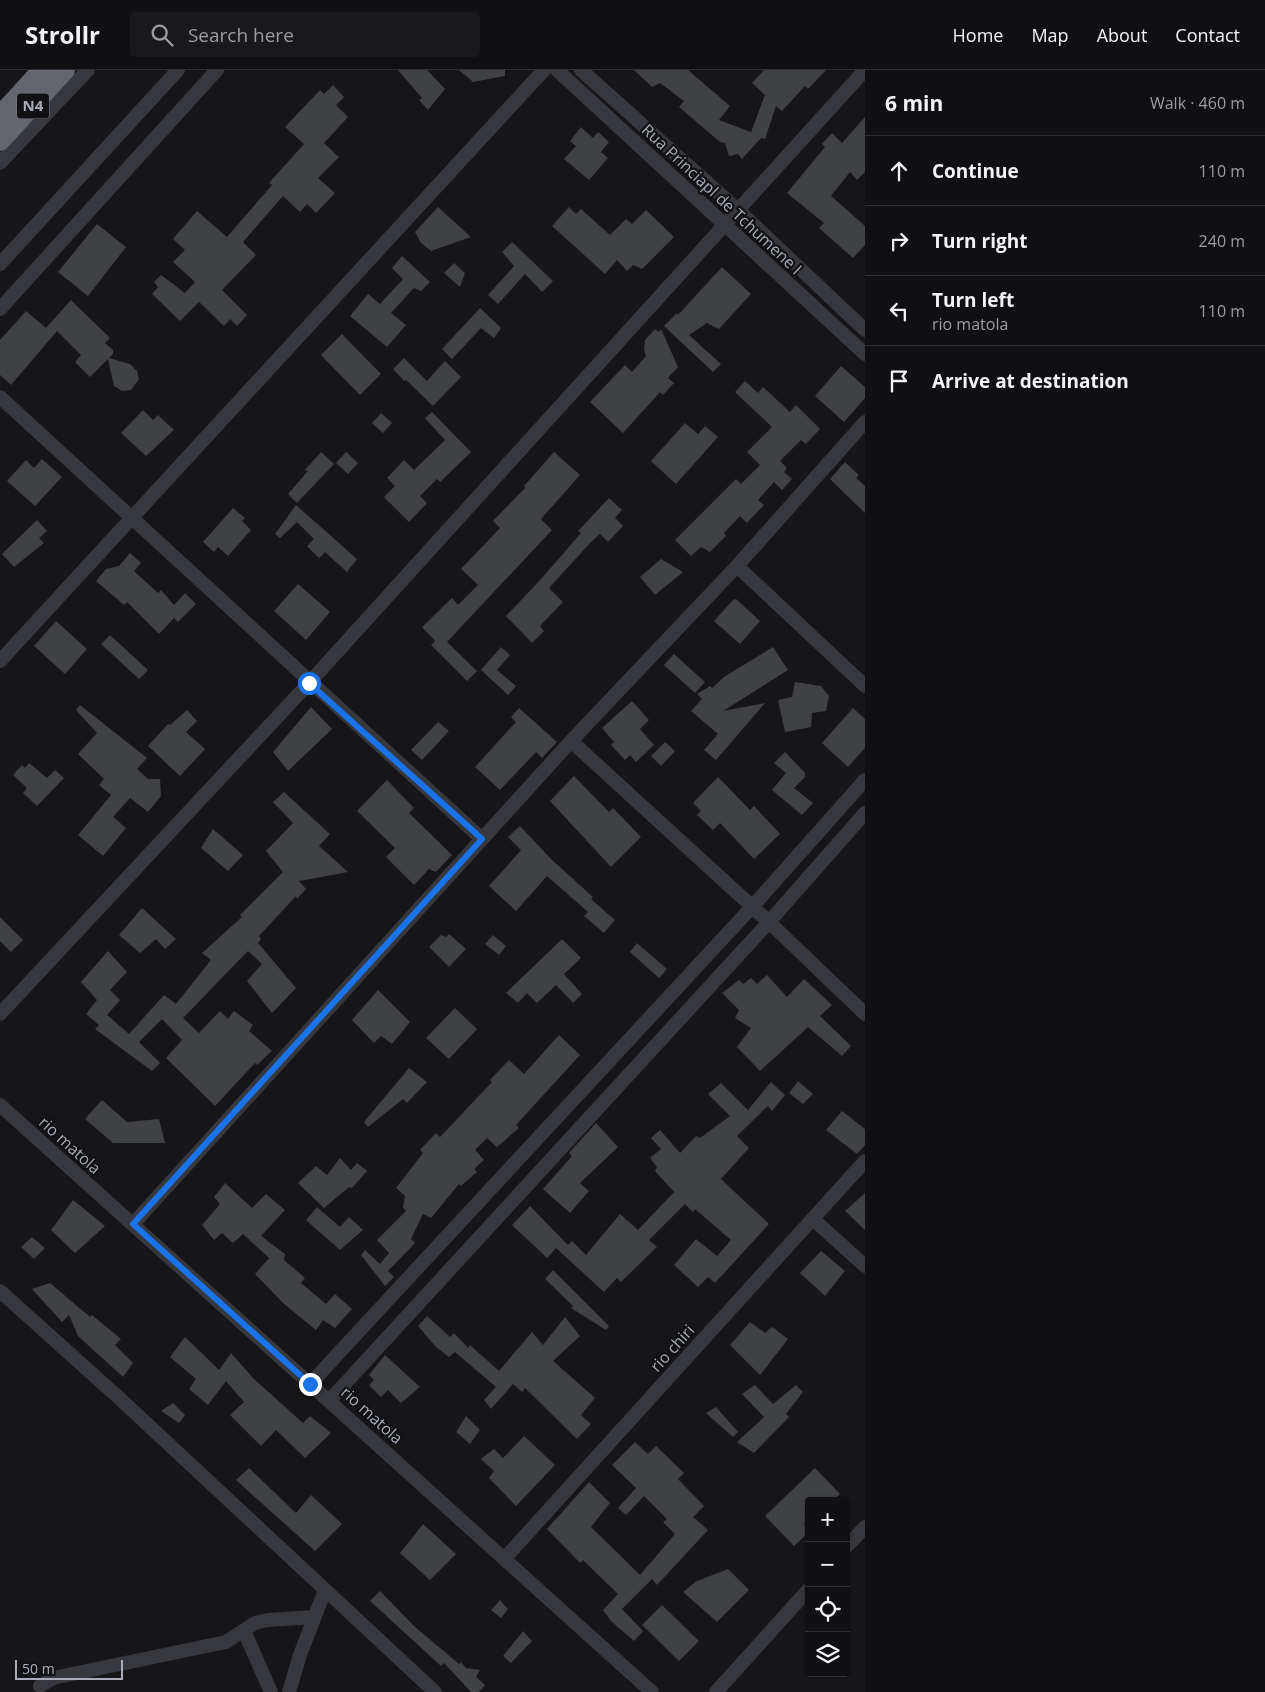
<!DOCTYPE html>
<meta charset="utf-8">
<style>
:root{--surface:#101012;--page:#19191b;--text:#f1f3f6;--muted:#9c9d9f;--line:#303032}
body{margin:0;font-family:"Open Sans",sans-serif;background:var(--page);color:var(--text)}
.controls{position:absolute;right:15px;bottom:15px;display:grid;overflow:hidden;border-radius:5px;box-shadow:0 1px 4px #0004}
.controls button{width:45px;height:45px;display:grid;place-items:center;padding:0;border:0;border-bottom:1px solid var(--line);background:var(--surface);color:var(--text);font:25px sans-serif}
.scale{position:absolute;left:15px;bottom:12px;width:108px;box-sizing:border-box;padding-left:5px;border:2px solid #a8adb8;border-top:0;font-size:14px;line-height:18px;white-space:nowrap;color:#a8adb8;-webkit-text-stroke:4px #111113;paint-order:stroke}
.stop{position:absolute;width:15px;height:15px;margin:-11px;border:4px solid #1a73e8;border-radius:50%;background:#fff}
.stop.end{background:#1a73e8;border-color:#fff;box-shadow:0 1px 5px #0008}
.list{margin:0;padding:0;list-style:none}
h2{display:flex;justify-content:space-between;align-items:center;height:65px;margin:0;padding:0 20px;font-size:21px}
h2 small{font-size:16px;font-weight:400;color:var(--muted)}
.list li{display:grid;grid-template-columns:32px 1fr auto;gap:15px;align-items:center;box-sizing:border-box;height:70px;padding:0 20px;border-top:1px solid var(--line)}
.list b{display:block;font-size:19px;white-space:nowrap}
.list p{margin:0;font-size:16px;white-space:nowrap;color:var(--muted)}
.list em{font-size:16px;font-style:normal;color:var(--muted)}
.icon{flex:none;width:28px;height:28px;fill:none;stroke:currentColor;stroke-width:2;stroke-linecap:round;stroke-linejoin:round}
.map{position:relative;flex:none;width:865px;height:1622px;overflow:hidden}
header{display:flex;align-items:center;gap:30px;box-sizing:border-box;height:70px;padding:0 25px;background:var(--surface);border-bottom:1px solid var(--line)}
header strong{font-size:24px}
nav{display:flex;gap:28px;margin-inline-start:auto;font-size:18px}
.search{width:350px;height:45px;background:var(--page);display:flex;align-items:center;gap:12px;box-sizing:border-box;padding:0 18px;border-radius:5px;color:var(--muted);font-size:19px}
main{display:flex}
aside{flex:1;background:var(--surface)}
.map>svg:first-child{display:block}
.building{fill:#404145}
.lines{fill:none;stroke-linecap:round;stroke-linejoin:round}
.minor{stroke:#37383d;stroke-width:14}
.highway{stroke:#63666e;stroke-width:20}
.route{stroke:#1a73e8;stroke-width:6}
.labels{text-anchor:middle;stroke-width:4.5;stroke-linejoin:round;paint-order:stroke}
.shield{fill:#111113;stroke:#7b7e86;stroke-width:1}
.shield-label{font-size:15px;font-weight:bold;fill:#a8adb8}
.street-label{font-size:16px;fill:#a8adb8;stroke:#111113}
</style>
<header>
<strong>Strollr</strong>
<div class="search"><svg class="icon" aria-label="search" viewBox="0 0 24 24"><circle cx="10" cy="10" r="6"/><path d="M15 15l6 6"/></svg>Search here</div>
<nav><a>Home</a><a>Map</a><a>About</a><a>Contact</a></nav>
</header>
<main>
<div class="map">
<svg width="865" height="1622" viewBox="0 0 865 1622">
<rect width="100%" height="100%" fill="#161618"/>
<path class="building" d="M398 0H427L445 19 428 40 419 30 422 28Z
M459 0H505V6L473 12Z
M634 0H688L730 36 719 50 751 62 765 25 752 13 764 0H826L808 19 805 16 782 41 776 36 765 69 761 68 742 89 738 84 729 86 725 73 720 72 679 37 684 31 660 13 652 17Z
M333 15 344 27 336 35 348 47 324 73 339 87 318 108 335 123 316 143 307 134 300 142 283 126 243 172 256 185 222 220 247 245 237 256 230 249 224 256 199 232 180 251 152 224 158 217 154 212 161 205 185 223 195 212 173 192 185 180 173 169 197 141 227 167 272 115 269 113 304 74 285 57 320 20 324 24Z
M865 47V102L857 110 850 102 831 126 865 156V175L853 188 819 158 824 153 787 123 825 77 822 74 832 63 842 73Z
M581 57 593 68 598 62 609 72 601 82 608 88 589 110 564 89 576 76 570 71Z
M438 137 471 167 431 181 421 173 415 162Z
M569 137 576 144 581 139 610 165 626 149 632 154 646 140 674 167 642 199 633 195 627 201 617 190 605 204 552 156Z
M97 154 126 177 88 226 58 202Z
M512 172 553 211 542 222 525 204 498 234 488 225 514 196 502 182Z
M402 186 430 212 421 221 414 218 391 243 406 255 387 277 350 246 368 224 380 234 403 209 392 198Z
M454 193 465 203 460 217 444 203Z
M722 197 751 224 719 259 707 253 689 265 721 294 713 302 664 256 677 243 678 245Z
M71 230 110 268 105 273 113 280V284L109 288 130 294 137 301 139 309 131 320 122 321 114 316 108 289 90 307 75 292 81 285 57 261 11 315 0 305V270L26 241 46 258Z
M480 238 501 258 494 268 481 258 452 289 442 279Z
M655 259 659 262 661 259 678 297 668 308 674 313 663 325 660 322 623 363 590 332 625 295 632 302 646 286 644 280 645 270Z
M342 264 381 304 360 325 321 285Z
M404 288 427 311 445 291 461 307 433 336 406 310 404 311 393 299Z
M841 296 865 317V328L844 352 815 326Z
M745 311 758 323 763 317 790 342 796 335 820 359 806 374 801 370 780 391 787 398 784 402 792 409 782 420 774 412 758 430 764 435 747 453 740 446 724 463 726 466 710 482 701 477 691 486 675 470 736 409 741 414 760 395 747 382 772 357 735 322Z
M143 340 153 350 158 345 174 360 146 386 121 363Z
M432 342 471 382 440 412 437 409 420 426 427 433 409 452 384 427 395 416 387 408 404 390 414 400 445 370 425 348Z
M381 343 392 353 383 363 372 353Z
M685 353 698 364 705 356 718 367 676 414 651 391Z
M321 382 334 394 297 433 288 424 308 401 305 400Z
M346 382 358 393 348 404 336 393Z
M554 382 580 405 541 449 552 460 447 572 477 601 467 611 431 575 435 571 422 557 452 528 458 535 478 515 461 499 500 458 493 451 525 418 524 416Z
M42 389 62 407 35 436 7 411 26 390 34 398Z
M845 392 859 405 856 408 865 416V443L830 409Z
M609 428 622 440 615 448 623 456 608 472 600 464 591 472 549 518 563 532 540 556 544 561 532 573 506 546 542 508 581 463 578 461Z
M296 435 357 489 347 502 325 482 319 488 307 476 314 469 297 452 280 468 275 464Z
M233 438 245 448 242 451 251 460 228 486 218 477 214 482 203 472Z
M37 450 47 461 39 468 44 473 14 497 2 484Z
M130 483 141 493 134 501 158 523 161 520 174 535 185 523 196 534 178 552 174 548 159 564 127 532 124 535 96 511 106 499 119 496Z
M661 489 683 502 655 525 640 507Z
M298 514 330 542 306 570 274 541Z
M736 529 760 551 740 574 714 551 733 530Z
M56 551 87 579 65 604 34 576Z
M110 565 148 600 139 609 101 574Z
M501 577 510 585 497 600 516 616 508 625 481 600Z
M773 577 788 600 723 641 765 633 716 690 704 680 718 664 691 641 702 629 697 624 710 616 712 618 724 607Z
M674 584 705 612 695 623 664 595Z
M795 612 821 616 829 626 826 641 812 643 811 657 785 662 778 630 792 627Z
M632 631 649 650 640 659 654 675 636 692 630 685 625 690 611 675 614 672 602 658Z
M80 635 147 688 137 699 148 709H160L161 726 148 742 130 728 113 747 126 758 103 786 78 765 111 725 99 715 104 709 78 684 97 663 76 640Z
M311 637 332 659 288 701 273 682Z
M519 638 557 672 542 688 536 682 500 720 475 697 516 652 511 647Z
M853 638 865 649V678L848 697 822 673Z
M187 640 197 651 186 662 205 679 180 706 148 676 168 654 170 655Z
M438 652 449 661 422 690 411 680Z
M665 672 675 681 661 696 651 686Z
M785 682 805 703V707L794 718 813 733 802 745 772 720 786 703 774 693Z
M29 693 47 708 55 700 64 708 37 736 23 723 27 718 13 705 22 695 25 698Z
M574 706 609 742 613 738 641 767 611 797 550 731Z
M718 707 750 740 754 736 780 764 754 789 720 753 713 760 697 745 701 741 693 733Z
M387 710 414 738 409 743 452 785 436 802 429 799 414 815 386 787 395 778 357 741Z
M284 722 330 764 319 776 348 802 299 811 306 819 297 829 296 826 259 866 261 869 258 873 296 918 272 943 247 911 262 894 248 881 183 948 199 963 220 941 228 949 234 941 253 955 249 961 272 981 257 995 255 993 215 1036 166 988 182 970 162 949 139 972 160 993 152 1001 95 959 99 955 86 944 97 930 81 912 108 881 127 902 110 920 120 930 107 945 129 964 164 925 176 934 211 890 202 883 242 847 240 845 283 802 266 781 293 753 273 732Z
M520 756 552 790 593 827 591 829 615 850 604 863 584 846 588 842 547 806 516 841 489 816 521 780 508 767Z
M213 759 243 785 228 801 201 778Z
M142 838 176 869 165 879 156 869 140 883 119 865Z
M0 847 23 870 11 882 0 871Z
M449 864 466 879 449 897 429 877 441 865 446 867Z
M493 865 506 876 499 885 485 874Z
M562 869 581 888 564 904 582 924 573 933 556 915 537 933 527 923 518 933 506 923Z
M637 873 667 899 659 908 630 882Z
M767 905 787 927 804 909 832 935 820 946 851 976 842 986 808 957 760 1001 737 977 751 958 735 948 739 940 722 923 739 910 743 914 751 908 757 914Z
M378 920 410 952 392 974 381 966 374 973 352 950Z
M455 938 477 959 449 989 426 968Z
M559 965 580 985 516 1055 519 1058 497 1077 487 1068 475 1080 484 1090 474 1099 477 1102 461 1116 459 1114 431 1148 423 1144 411 1169 415 1173 388 1201 394 1207 385 1216 361 1185 365 1180 380 1194 389 1183 377 1170 406 1141 403 1137 405 1126 396 1118 423 1083 420 1080 436 1063 440 1067 492 1012 490 1010 509 990 524 1004Z
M409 998 427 1012 407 1033 403 1029 368 1057 364 1052Z
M798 1011 813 1024 803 1034 789 1023Z
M771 1012 785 1025 772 1041 768 1036 737 1066 749 1078 721 1109 769 1154 715 1213 708 1207 698 1217 674 1195 696 1169 717 1186 731 1170 695 1139 693 1142 685 1134 649 1170 657 1177 621 1212 617 1208 604 1222 556 1178 547 1188 512 1155 530 1136 568 1175 572 1171 586 1185 620 1144 638 1160 674 1122 655 1101 657 1097 650 1088 661 1079 651 1068 660 1060 680 1083 696 1066 700 1068 730 1046 708 1024 721 1013 748 1040Z
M102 1030 127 1052 159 1049 165 1073H113L85 1049Z
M842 1041 865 1059V1075L857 1084 826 1060Z
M596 1053 618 1077 580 1113 589 1121 570 1143 543 1119 572 1086 569 1083Z
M340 1088 351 1100 357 1093 367 1101 352 1118 349 1117 324 1138 298 1113 316 1096 327 1105Z
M225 1113 252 1138 266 1124 285 1140 261 1166 285 1184 284 1190 305 1208 301 1213 326 1234 335 1224 352 1239 335 1258 323 1250 316 1260 284 1234 255 1204 269 1188 243 1164 233 1173 222 1163 214 1170 202 1155 220 1134 214 1127Z
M865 1123V1160L845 1141Z
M73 1130 105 1156 75 1183 51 1160Z
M317 1137 340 1157 349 1147 363 1160 340 1180 306 1150Z
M32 1167 45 1178 34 1189 21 1177Z
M821 1181 845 1201 825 1226 800 1203Z
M553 1200 609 1256 606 1260 571 1238 573 1236 545 1209Z
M50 1213 90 1247 92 1245 121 1269 115 1275 133 1293 123 1307 78 1266 69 1245 62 1252 32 1219Z
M427 1246 450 1267 454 1263 468 1278 470 1275 499 1301 532 1262 543 1275 565 1247 580 1266 553 1291 595 1328 581 1345 591 1354 577 1369 525 1318 522 1322 513 1314 491 1339 484 1330 496 1317 455 1282 449 1287 436 1277 418 1256Z
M750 1252 765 1263 772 1257 788 1269 760 1305 730 1275Z
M185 1267 219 1300 231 1283 254 1309 303 1353 310 1346 331 1363 305 1388 276 1360 261 1376 230 1345 244 1332 226 1311 208 1335 189 1319 196 1309 170 1287Z
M385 1285 420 1317 401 1333 388 1320 381 1327 369 1315 374 1310 369 1305Z
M755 1315 773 1334 796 1315 803 1322 786 1344 789 1347 754 1383 737 1372 764 1347 742 1324Z
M173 1333 185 1345 179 1353 161 1341Z
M716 1337 738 1362 733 1367 706 1343Z
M466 1346 480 1360 470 1374 456 1362Z
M524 1366 555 1395 516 1436 489 1408 494 1401 481 1389 494 1379 503 1388Z
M635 1372 648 1384 656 1376 684 1403 678 1409 704 1436 693 1447 708 1460 657 1515 652 1509 622 1539 643 1561 634 1571 611 1551 603 1540 618 1524 583 1490 580 1493 547 1459 589 1412 610 1433 591 1457 640 1505 675 1464 663 1452 667 1449 644 1426 626 1445 618 1438 636 1418 612 1395Z
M249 1398 296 1443 311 1425 342 1454 315 1481 236 1410Z
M815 1398 840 1424 833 1431H809V1449L804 1453 809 1462 794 1476 765 1446Z
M423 1454 456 1484 430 1510 400 1483Z
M728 1499 749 1520 717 1552 683 1522 697 1511Z
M380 1521 414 1556 459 1594 461 1592 466 1598 480 1600 476 1607 485 1615 479 1622H471L444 1593 441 1596 370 1531Z
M500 1530 508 1539 501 1548 491 1540Z
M662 1535 699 1571 679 1591 642 1555Z
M523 1561 532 1571 511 1593 503 1586Z"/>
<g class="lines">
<path class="minor" d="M557 0 865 284
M581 0 738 140 865 260
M0 93 88 0
M0 194 178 0
M0 239 217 0
M0 327 482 769
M737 496 865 616
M0 591 544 0
M571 671 769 852 865 944
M0 944 309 613 865 0
M0 1035 652 1622
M813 1149 865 1196
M133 1154 571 671 737 496 865 352
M0 1221 118 1327 435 1622
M310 1314 752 837 865 710
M330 1330 769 852 865 743
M846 1477 865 1457
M505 1488 865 1091
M244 1561 271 1622
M40 1616 53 1608 226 1572 255 1553 268 1550 314 1547
M289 1622 300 1585 325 1520
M716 1622 809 1519"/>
<path class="highway" d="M0 46 42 0
M0 71 65 0"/>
</g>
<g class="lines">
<path class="route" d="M309 613 482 769 133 1154 310 1314"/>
</g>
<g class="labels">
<rect class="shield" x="17" y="23.5" width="32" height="25" rx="4"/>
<g class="shield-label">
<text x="33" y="41">N4</text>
</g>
<g class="street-label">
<text transform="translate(722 129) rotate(43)" y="6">Rua Princiapl de Tchumene I</text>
<text transform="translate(70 1075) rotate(42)" y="6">rio matola</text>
<text transform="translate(672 1278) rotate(-48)" y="6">rio chiri</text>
<text transform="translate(372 1345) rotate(42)" y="6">rio matola</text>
</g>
</g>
</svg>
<div class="controls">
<button>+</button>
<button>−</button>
<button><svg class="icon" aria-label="locate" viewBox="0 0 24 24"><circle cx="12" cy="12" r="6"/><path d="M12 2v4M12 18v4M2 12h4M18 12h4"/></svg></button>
<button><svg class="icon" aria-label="layers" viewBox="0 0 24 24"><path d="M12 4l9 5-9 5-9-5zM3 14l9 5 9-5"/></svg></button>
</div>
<div class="scale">50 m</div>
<div class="stop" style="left:309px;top:613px"></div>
<div class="stop end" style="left:310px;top:1314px"></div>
</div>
<aside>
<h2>6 min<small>Walk · 460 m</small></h2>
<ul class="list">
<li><svg class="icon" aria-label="ahead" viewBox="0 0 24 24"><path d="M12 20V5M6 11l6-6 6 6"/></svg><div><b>Continue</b></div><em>110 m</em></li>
<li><svg class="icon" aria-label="right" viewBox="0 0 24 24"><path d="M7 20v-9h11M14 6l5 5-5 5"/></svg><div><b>Turn right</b></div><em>240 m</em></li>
<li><svg class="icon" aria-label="left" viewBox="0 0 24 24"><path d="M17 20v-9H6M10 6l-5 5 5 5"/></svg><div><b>Turn left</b><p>rio matola</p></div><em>110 m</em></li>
<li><svg class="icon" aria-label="arrive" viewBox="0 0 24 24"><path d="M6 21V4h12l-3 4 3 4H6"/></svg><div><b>Arrive at destination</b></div></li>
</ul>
</aside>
</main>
